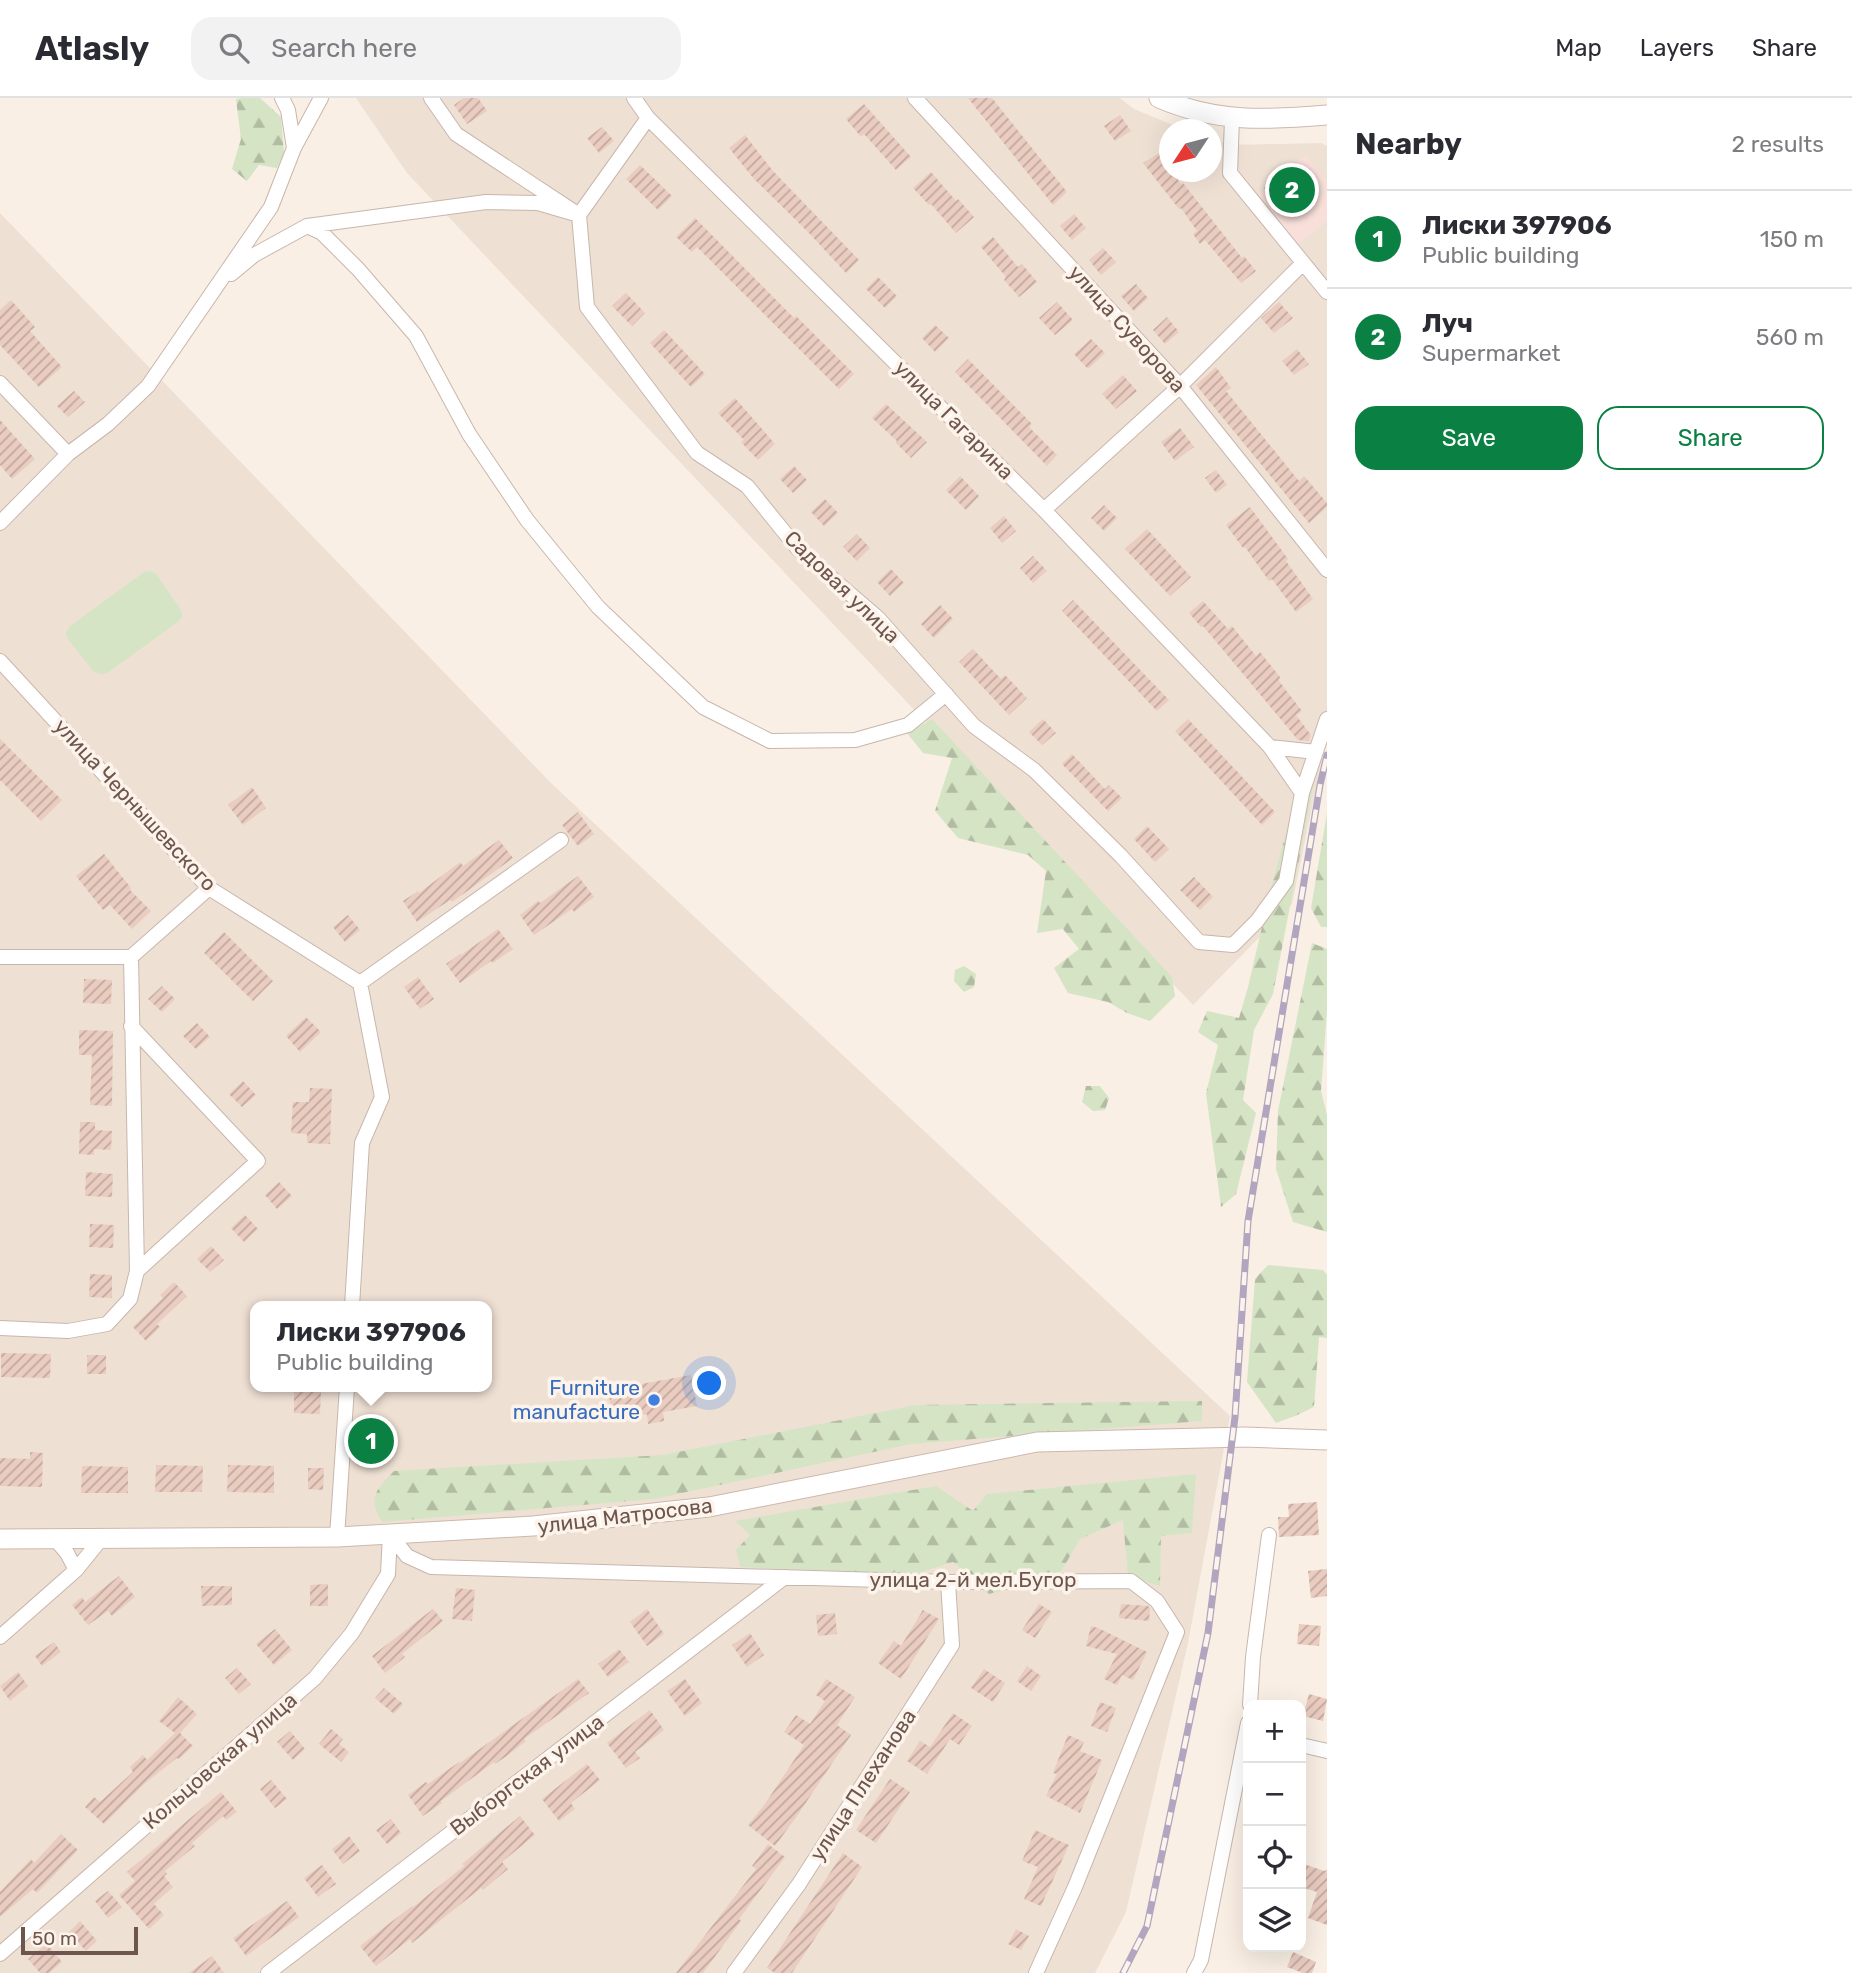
<!DOCTYPE html>
<meta charset="utf-8">
<style>
:root{--surface:#fff;--page:#f2f2f3;--text:#2b2b33;--muted:#7c7c81;--line:#e1e1e2;--accent:#0b8043}
body{margin:0;font-family:Rubik,sans-serif;background:var(--page);color:var(--text)}
.controls{position:absolute;right:21px;bottom:21px;display:grid;overflow:hidden;border-radius:14px;box-shadow:0 7px 28px #0002}
.controls button{width:63px;height:63px;display:grid;place-items:center;padding:0;border:0;border-bottom:2px solid var(--line);background:var(--surface);color:var(--text);font:35px sans-serif}
.compass{position:absolute;left:1159px;top:21px;width:63px;height:63px;border-radius:50%;background:var(--surface);box-shadow:0 7px 28px #0002;rotate:234deg}
.scale{position:absolute;left:21px;bottom:18px;width:117px;box-sizing:border-box;padding-left:7px;border:4px solid #6e554d;border-top:0;font-size:19px;line-height:24px;white-space:nowrap;color:#6e554d;-webkit-text-stroke:5px #fcf3ea;paint-order:stroke}
.you{position:absolute;left:710px;top:1286px;width:24px;height:24px;margin:-18px;border:5px solid #fff;border-radius:50%;background:#1a73e8;box-shadow:0 0 0 10px #1a73e833}
.badge{display:grid;place-items:center;width:46px;height:46px;border-radius:50%;background:var(--accent);color:#fff;font-size:23px;font-weight:700}
.pin{position:absolute;translate:-50% -50%;border:4px solid #fff;box-shadow:0 2px 7px #0006}
.popup{position:absolute;left:250px;top:1203px;width:242px;height:91px;box-sizing:border-box;display:grid;place-content:center;border-radius:14px;background:var(--surface);filter:drop-shadow(0 2px 5px #0005);font-size:23px;white-space:nowrap;color:var(--muted)}
.popup b{font-size:26px;color:var(--text)}
.popup::after{content:'';position:absolute;left:50%;top:100%;margin-left:-14px;border:14px solid transparent;border-top-color:var(--surface)}
.list{margin:0;padding:0;list-style:none}
h2{display:flex;justify-content:space-between;align-items:center;height:91px;margin:0;padding:0 28px;font-size:30px}
h2 small{font-size:23px;font-weight:400;color:var(--muted)}
.list li{display:grid;grid-template-columns:46px 1fr auto;gap:21px;align-items:center;box-sizing:border-box;height:98px;padding:0 28px;border-top:2px solid var(--line)}
.list b{display:block;font-size:26px;white-space:nowrap}
.list p{margin:0;font-size:23px;white-space:nowrap;color:var(--muted)}
.list em{font-size:23px;font-style:normal;color:var(--muted)}
.actions{display:flex;gap:14px;padding:21px 28px}
.actions a{flex:1;padding:16px 0;border:2px solid var(--accent);border-radius:21px;text-align:center;font-size:24px;color:var(--accent)}
.actions .main{background:var(--accent);color:#fff}
.icon{flex:none;width:38px;height:38px;fill:none;stroke:currentColor;stroke-width:2;stroke-linecap:round;stroke-linejoin:round}
.map{position:relative;flex:none;width:1327px;height:1875px;overflow:hidden}
header{display:flex;align-items:center;gap:42px;box-sizing:border-box;height:98px;padding:0 35px;background:var(--surface);border-bottom:2px solid var(--line)}
header strong{font-size:33px}
nav{display:flex;gap:38px;margin-inline-start:auto;font-size:24px}
.search{width:490px;height:63px;background:var(--page);display:flex;align-items:center;gap:18px;box-sizing:border-box;padding:0 24px;border-radius:21px;color:var(--muted);font-size:26px}
main{display:flex}
aside{flex:1;background:var(--surface)}
.map>svg:first-child{display:block}
.residential{fill:#efe0d4;fill-rule:evenodd}
.commercial{fill:#f8dfda}
.forest{fill:url(#forest-firs)}
.park{fill:#d5e4c5}
.building{fill:url(#building-hatch)}
.lines{fill:none;stroke-linecap:round;stroke-linejoin:round}
.street-casing{stroke:#c8b6ac;stroke-width:16}
.secondary-casing{stroke:#cdb8ad;stroke-width:21}
.street{stroke:#fff;stroke-width:14}
.secondary{stroke:#fff;stroke-width:19}
.rail-casing{stroke:#b1a5c0;stroke-width:7}
.rail{stroke:#fcf3ea;stroke-width:4.5;stroke-dasharray:13;stroke-linecap:butt}
.shop-dot{fill:#3f7fe0;stroke:#fcf3ea;stroke-width:2.5}
.labels{text-anchor:middle;stroke-width:7;stroke-linejoin:round;paint-order:stroke}
.street-label{font-size:21px;fill:#6e554d;stroke:#fcf3ea}
.shop-label{font-size:21px;fill:#366cbe;stroke:#fcf3ea;text-anchor:end}
</style>
<header>
<strong>Atlasly</strong>
<div class="search"><svg class="icon" aria-label="search" viewBox="0 0 24 24"><circle cx="10" cy="10" r="6"/><path d="M15 15l6 6"/></svg>Search here</div>
<nav><a>Map</a><a>Layers</a><a>Share</a></nav>
</header>
<main>
<div class="map">
<svg width="1327" height="1875" viewBox="0 0 1327 1875">
<defs>
<pattern id="forest-firs" width="22" height="20" patternUnits="userSpaceOnUse" patternTransform="scale(1.75)"><rect width="22" height="20" fill="#d5e4c5"/><path d="M5 1l3.5 6h-7zM16 11l3.5 6h-7z" fill="#b1bca2"/></pattern>
<pattern id="building-hatch" width="6" height="6" patternUnits="userSpaceOnUse" patternTransform="scale(1.75)"><rect width="6" height="6" fill="#eaccc0"/><path d="M-1 1l2-2M0 6l6-6M5 7l2-2" fill="none" stroke="#c2a89e"/></pattern>
</defs>
<rect width="100%" height="100%" fill="#f9efe4"/>
<path class="residential" d="M356 0H1120L1134 11 1183 31 1170 32V74H1212V41L1231 47 1321 45 1327 48V636L1292 806 1193 907 407 75Z
M0 115 552 686 1230 1318 1188 1545 1126 1814 1095 1875H0ZM256 1208H486V1289H256Z"/>
<path class="commercial" d="M1305 57 1327 83V123L1297 147 1257 98 1265 91 1264 89Z"/>
<path class="forest" d="M242 0H260L281 19 284 55 277 70 259 67 247 83 232 71 241 41 236 1Z
M932 621 1172 879 1175 898 1150 923 1127 915 1108 904 1068 895 1054 870 1079 851 1063 831 1037 835 1046 773 1028 757 958 740 935 713 952 660 923 655 907 635Z
M1305 665 1317 669 1273 896 1254 932 1243 1002 1256 1015 1236 1096 1221 1109 1206 995 1218 947 1198 934 1207 913 1239 920 1248 889 1272 786Z
M1327 715V829H1321L1311 810Z
M1312 845 1327 851V912L1321 993 1327 1017V1134L1293 1124 1276 1071 1278 1013Z
M964 868 976 876 974 889 964 894 954 883 955 872Z
M1086 988H1100L1109 1000 1105 1012 1093 1013 1082 1004Z
M1268 1167 1323 1172 1327 1177V1240L1319 1239 1314 1309 1295 1318 1276 1325 1247 1284 1255 1181Z
M1202 1303V1323L911 1346 654 1401 382 1424C367 1399 376 1392 394 1373L663 1357 916 1307Z
M1196 1376 1192 1435 1161 1438 1160 1488 1128 1478 1123 1422 1080 1441 1059 1477 989 1496 953 1464 914 1476 740 1469 736 1452 750 1437 735 1423 936 1388 973 1413 987 1396Z"/>
<path class="park" d="M150 473 156 476 181 512 182 518 179 523 107 575 101 576 94 574 67 540 66 535 69 529 144 474Z"/>
<path class="building" d="M464 0H478L487 13 467 26 454 7Z
M968 0H992L1067 94 1053 107Z
M864 6 911 59 896 72 864 36 861 39 846 21Z
M1120 17 1131 33 1115 43 1104 28Z
M602 29 614 43 599 55 587 40Z
M745 37 773 73 859 162 846 175 808 134 754 81 729 50Z
M1159 55 1170 70V74H1172L1181 86 1183 85 1242 160 1244 158 1256 173 1241 185 1205 142 1200 146 1193 136 1197 133 1181 110 1179 111 1143 65Z
M1296 64 1319 93 1288 119 1264 90Z
M640 67 672 98 658 112 626 81Z
M931 74 956 103 958 101 974 119 956 135 931 106 929 107 913 90Z
M1074 116 1086 130 1072 142 1060 128Z
M695 120 794 220 796 218 854 276 839 291 697 149 692 154 676 139Z
M993 139 1018 169 1022 166 1037 184 1019 199 1004 182 1006 179 981 149Z
M1103 150 1116 164 1101 177 1089 162Z
M878 179 897 198 885 210 866 191Z
M1136 186 1148 200 1134 213 1121 198Z
M626 195 645 215 632 228 612 208Z
M11 202 35 229 30 233 62 269 39 289 0 247V212Z
M1057 204 1073 222 1055 237 1039 220Z
M1279 204 1293 220 1274 235 1261 220Z
M1167 219 1179 234 1165 246 1153 232Z
M935 227 949 240 935 254 922 240Z
M664 232 705 276 691 289 650 245Z
M1091 241 1105 255 1088 271 1074 256Z
M1297 251 1309 266 1294 277 1282 263Z
M968 261 1032 326 1029 329 1057 357 1047 368 955 274Z
M1216 269 1231 290 1226 293 1299 383 1304 378 1327 405V409L1309 425 1196 287Z
M1123 277 1137 293 1116 311 1102 296Z
M74 293 85 304 68 319 57 308Z
M735 300 775 346 758 362 741 344 744 342 718 315Z
M886 306 927 344 911 360 896 345 897 343 872 320Z
M0 322 35 361 12 381 0 367Z
M1180 330 1194 349 1175 363 1161 344Z
M794 368 807 382 793 395 780 381Z
M1216 372 1227 387 1216 395 1205 380Z
M960 378 979 398 966 412 946 392Z
M825 401 838 415 824 428 811 414Z
M1104 407 1117 420 1104 433 1091 420Z
M1250 409 1288 461 1286 463 1313 501 1296 514 1272 481 1269 483 1245 449 1243 450 1226 427Z
M1004 418 1016 433 1002 445 990 430Z
M1147 431 1191 479 1170 498 1125 451Z
M857 436 870 450 857 463 843 449Z
M1033 458 1047 473 1033 485 1020 470Z
M891 471 904 485 890 498 877 484Z
M1073 502 1169 602 1157 613 1062 513Z
M1203 503 1228 531 1232 528 1256 558 1260 554 1280 579 1279 583 1302 613 1296 617 1311 637 1309 643 1298 642 1203 528 1201 529 1189 515Z
M940 507 953 521 934 540 921 526Z
M973 551 1001 581 1005 577 1027 600 1009 617 959 564Z
M1043 621 1056 635 1042 647 1029 634Z
M1188 621 1275 714 1262 727 1175 633Z
M0 641 62 702 41 723 0 682Z
M1072 656 1105 691 1109 687 1122 700 1108 713 1062 666Z
M252 689 266 710 243 727 228 707Z
M578 714 594 736 578 748 562 727Z
M1147 728 1169 751 1155 764 1134 741Z
M499 742 513 760 452 804 450 802 417 824 403 803 418 793 419 795 460 764 463 768Z
M104 756 131 790 130 792 151 813 132 831 110 807 103 812 76 778Z
M578 778 594 799 574 814 572 811 534 837 520 817 538 803 540 805Z
M1194 779 1213 799 1200 812 1180 792Z
M348 817 360 832 345 844 333 829Z
M498 831 513 851 493 865 491 863 460 885 446 866 460 856 461 857Z
M224 834 273 883 253 903 204 855Z
M418 879 434 901 420 911 404 889Z
M84 881 112 882 111 906 83 905Z
M162 888 175 901 162 914 148 901Z
M306 919 321 934 300 954 286 938Z
M197 925 210 939 196 951 183 938Z
M79 932 113 933 112 1008 90 1007 92 957H79Z
M243 983 256 997 242 1009 229 996Z
M310 990 332 991 330 1046 307 1045V1036L291 1035 293 1004H309Z
M80 1024H95V1032L112 1033 111 1052 94 1051V1057L79 1056Z
M86 1074 113 1076 112 1099 85 1098Z
M279 1084 292 1098 277 1111 265 1097Z
M245 1117 258 1131 244 1144 231 1130Z
M90 1126 114 1127 113 1150 89 1149Z
M211 1148 224 1162 210 1174 197 1161Z
M90 1176 112 1177V1200L89 1199Z
M174 1184 187 1198 157 1226 160 1229 146 1243 133 1229 163 1200 160 1197Z
M1 1255 51 1256 50 1280 1 1279Z
M87 1257H106V1276H87Z
M691 1277 697 1308 663 1314 664 1323 648 1326 647 1316 613 1322 608 1292Z
M294 1293 321 1294 320 1316 294 1315Z
M367 1331 395 1332V1352H367Z
M30 1354 43 1355 42 1389 0 1388V1360L30 1361Z
M156 1367 203 1368 202 1394H155Z
M228 1367 274 1368V1395L227 1394Z
M82 1368 128 1369V1395H81Z
M308 1370H324L323 1392 308 1391Z
M1317 1404 1319 1437 1279 1439 1278 1419H1289L1288 1406Z
M1327 1471V1498L1311 1500 1308 1473Z
M119 1478 135 1499 112 1518 108 1513 88 1527 72 1507 82 1499 85 1504Z
M328 1486V1508H310V1487Z
M201 1488H232V1507L202 1508Z
M456 1490 475 1492 472 1523 452 1521Z
M1039 1506 1052 1514 1035 1540 1022 1532Z
M1121 1506 1148 1508 1150 1510 1149 1523 1119 1520Z
M433 1511 443 1523 402 1556 405 1559 385 1575 372 1558Z
M647 1511 664 1536 647 1548 630 1524Z
M923 1512 939 1521 901 1581 878 1565 894 1543 901 1548Z
M835 1515 837 1536 818 1538 816 1517Z
M1299 1526 1321 1528 1319 1548 1297 1546Z
M1091 1528 1098 1530 1147 1554 1133 1582 1122 1577 1117 1587 1104 1581 1117 1556 1086 1548Z
M275 1531 292 1552 274 1567 256 1546Z
M750 1535 764 1557 747 1569 732 1547Z
M54 1544 61 1554 42 1568 35 1558Z
M619 1551 629 1564 608 1579 598 1566Z
M1027 1568 1041 1578 1031 1593 1017 1583Z
M237 1570 251 1586 239 1596 225 1580Z
M984 1571 1005 1585 993 1604 971 1590Z
M18 1574 28 1588 10 1603 0 1588Z
M578 1581 589 1595 524 1641 526 1643 508 1657 495 1666 494 1664 441 1703 442 1705 423 1718 408 1697 426 1684 428 1686 459 1664 460 1665Z
M685 1581 702 1605 685 1618 667 1593Z
M826 1581 855 1599 837 1627 851 1637 797 1718 775 1748 748 1727 765 1706 804 1647 784 1634 796 1617 810 1626 825 1603 816 1597Z
M384 1590 403 1606 394 1616 375 1600Z
M1309 1596 1327 1601 1323 1623 1303 1618Z
M178 1599 197 1616 180 1635 193 1648 179 1661 177 1660 144 1686 104 1726 85 1709 94 1699 100 1704 133 1674 130 1669 143 1657 147 1662 175 1635 159 1623Z
M1100 1604 1116 1610 1107 1634 1091 1628Z
M650 1612 664 1632 635 1654 640 1660 626 1670 607 1645Z
M953 1615 972 1628 959 1647 950 1641 927 1676 907 1663 920 1643 930 1649Z
M331 1631 343 1641 339 1646 349 1654 341 1664 319 1646Z
M290 1633 305 1651 293 1662 277 1644Z
M1068 1637 1084 1644 1080 1653 1102 1662 1080 1715 1046 1698 1057 1676 1053 1675Z
M587 1666 600 1682 571 1705 575 1711 559 1723 542 1701Z
M890 1681 910 1694 876 1745 856 1732Z
M271 1682 287 1701 275 1710 260 1691Z
M221 1694 237 1714 226 1722 223 1718 192 1745 195 1748 165 1773 167 1776 164 1778 173 1789 154 1806 164 1817 149 1831 119 1797 135 1783 127 1774Z
M520 1718 535 1737 502 1764 508 1771 483 1792 481 1790 412 1845 410 1841 376 1868 360 1848 412 1808 413 1809 464 1768 462 1766Z
M391 1721 401 1735 387 1746 376 1732Z
M1035 1732 1069 1747 1041 1808 1024 1801 1038 1769 1022 1763Z
M61 1736 78 1752 37 1795 33 1791 0 1819V1794L31 1761 34 1765Z
M349 1738 360 1753 343 1766 332 1751Z
M768 1746 785 1759 739 1821 741 1823 703 1875H676L756 1771 752 1768Z
M843 1755 862 1769 792 1875H775L767 1870Z
M1301 1765 1324 1773 1327 1772V1827L1308 1820 1317 1794 1301 1789Z
M322 1767 336 1786 318 1799 304 1780Z
M108 1793 122 1809 108 1820 95 1803Z
M287 1803 299 1819 246 1858 233 1840Z
M80 1823 97 1843 86 1853 69 1834Z
M1016 1831 1029 1838 1021 1852 1008 1846Z
M47 1846 62 1864 49 1875H40L28 1861Z
M1293 1854 1316 1864 1312 1875H1303L1287 1869Z
M212 1858 224 1875H189Z"/>
<g class="lines">
<g class="street-casing">
<path id="street" d="M282 0 288 12 294 50
M431 0 456 36 579 117 587 209 697 355 747 388 798 451 878 520 974 628 1034 672 1121 758 1199 844 1233 847 1257 823 1286 783 1302 695 1327 621
M634 0 648 20 1044 412 1270 649 1302 695
M915 0 1180 288 1327 472
M1232 20 1230 75 1327 194
M307 128 322 135 358 171 416 238 469 336 527 422 598 509 703 609 770 643 855 642 908 627 946 596
M231 176 254 157 307 128 486 104 538 105 579 117 648 20
M0 285 68 356
M1044 412 1180 288 1303 165
M0 425 68 356 108 326 148 288 271 109 294 50 321 0
M0 563 209 790 360 885 382 999 362 1045 352 1208
M1270 649 1316 654
M0 859H131L209 790
M360 885 561 742
M131 928 258 1063 137 1173
M0 1230 68 1233 107 1226 130 1201 137 1173 131 859
M390 1436 407 1458 431 1469 948 1484 1131 1483 1157 1503 1177 1534 1075 1789 1036 1875
M337 1439 347 1289
M55 1441 67 1455 76 1472
M0 1539 76 1472 101 1441
M1250 1607 1253 1559 1269 1437
M1301 1647 1327 1653
M0 1856 315 1580 352 1535 388 1476 390 1436
M268 1875 785 1479
M734 1875 799 1786 952 1547 948 1484
M1194 1875 1201 1862 1248 1625"/>
</g>
<g class="secondary-casing">
<path id="secondary" d="M1159 0C1216 25 1267 22 1327 17
M0 1441 337 1439 533 1428 709 1409 1037 1344 1245 1339 1327 1342"/>
</g>
<use href="#street" class="street"/>
<use href="#secondary" class="secondary"/>
<g class="rail-casing">
<path id="rail" d="M1123 1875 1147 1828 1208 1535 1235 1319 1248 1123 1320 687 1327 657"/>
</g>
<use href="#rail" class="rail"/>
</g>
<circle class="shop-dot" cx="654" cy="1302" r="7"/>
<g class="labels">
<g class="street-label">
<text transform="translate(1127 231) rotate(48)" y="7">улица Суворова</text>
<text transform="translate(954 322) rotate(45)" y="7">улица Гагарина</text>
<text transform="translate(842 489) rotate(44)" y="7">Садовая улица</text>
<text transform="translate(135 707) rotate(47)" y="7">улица Чернышевского</text>
<text transform="translate(625 1418) rotate(-7)" y="7">улица Матросова</text>
<text x="973" y="1489">улица 2-й мел.Бугор</text>
<text transform="translate(220 1663) rotate(-41)" y="7">Кольцовская улица</text>
<text transform="translate(527 1677) rotate(-37)" y="7">Выборгская улица</text>
<text transform="translate(863 1687) rotate(-57)" y="7">улица Плеханова</text>
</g>
<g class="shop-label">
<text x="640" y="1297">Furniture<tspan x="640" dy="24">manufacture</tspan></text>
</g>
</g>
</svg>
<div class="controls">
<button>+</button>
<button>−</button>
<button><svg class="icon" aria-label="locate" viewBox="0 0 24 24"><circle cx="12" cy="12" r="6"/><path d="M12 2v4M12 18v4M2 12h4M18 12h4"/></svg></button>
<button><svg class="icon" aria-label="layers" viewBox="0 0 24 24"><path d="M12 4l9 5-9 5-9-5zM3 14l9 5 9-5"/></svg></button>
</div>
<svg class="compass" viewBox="-18 -18 36 36"><path d="M0-13l5 13h-10z" fill="#e53935"/><path d="M0 13l5-13h-10z" fill="#7c7c81"/></svg>
<div class="scale">50 m</div>
<div class="you"></div>
<div class="pin badge" style="left:371px;top:1343px">1</div>
<div class="popup"><b>Лиски 397906</b>Public building</div>
<div class="pin badge" style="left:1292px;top:92px">2</div>
</div>
<aside>
<h2>Nearby<small>2 results</small></h2>
<ul class="list">
<li><span class="badge">1</span><div><b>Лиски 397906</b><p>Public building</p></div><em>150 m</em></li>
<li><span class="badge">2</span><div><b>Луч</b><p>Supermarket</p></div><em>560 m</em></li>
</ul>
<div class="actions"><a class="main">Save</a><a>Share</a></div>
</aside>
</main>
